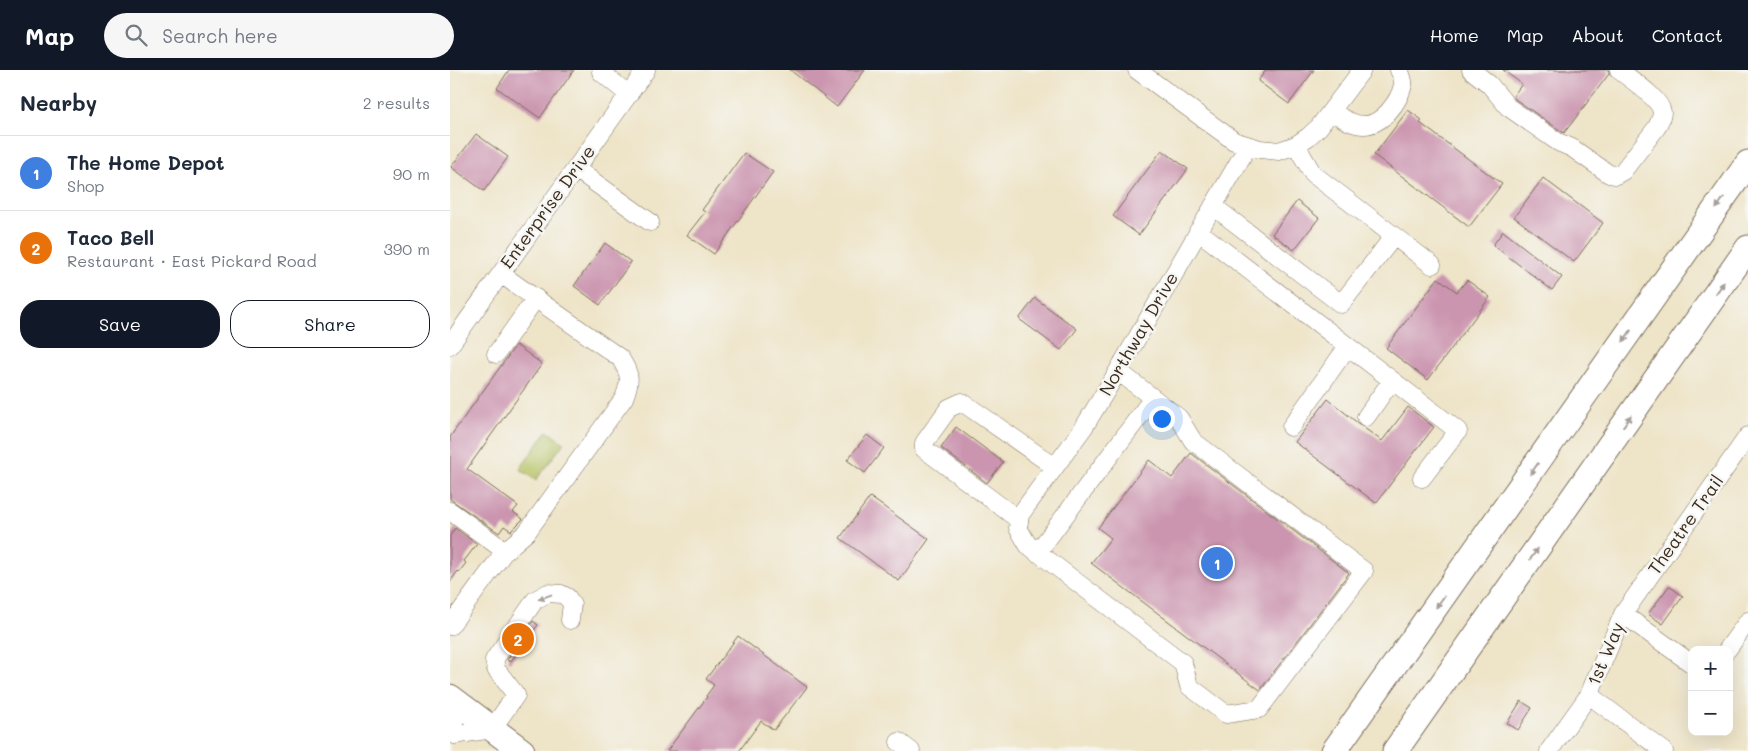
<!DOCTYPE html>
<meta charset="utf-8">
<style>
:root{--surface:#fff;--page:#f6f6f7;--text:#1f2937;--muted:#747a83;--line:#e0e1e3;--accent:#111827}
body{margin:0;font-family:Mali,sans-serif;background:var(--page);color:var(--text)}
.controls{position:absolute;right:15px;bottom:15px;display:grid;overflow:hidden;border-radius:10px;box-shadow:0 5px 20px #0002}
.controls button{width:45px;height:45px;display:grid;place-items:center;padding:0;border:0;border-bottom:1px solid var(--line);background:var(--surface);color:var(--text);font:25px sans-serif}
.you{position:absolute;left:711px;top:348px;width:18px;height:18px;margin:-12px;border:4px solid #fff;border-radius:50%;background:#1a73e8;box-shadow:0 0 0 8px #1a73e833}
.badge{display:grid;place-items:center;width:32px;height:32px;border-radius:50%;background:var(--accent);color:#fff;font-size:16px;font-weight:700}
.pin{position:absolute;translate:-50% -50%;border:2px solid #fff;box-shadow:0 1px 5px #0006}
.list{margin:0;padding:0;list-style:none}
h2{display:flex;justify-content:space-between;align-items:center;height:65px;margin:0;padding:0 20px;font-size:21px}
h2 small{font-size:16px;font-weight:400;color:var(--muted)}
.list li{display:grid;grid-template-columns:32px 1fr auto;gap:15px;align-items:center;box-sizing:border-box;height:75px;padding:0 20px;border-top:1px solid var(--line)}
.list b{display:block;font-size:19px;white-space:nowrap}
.list p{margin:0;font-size:16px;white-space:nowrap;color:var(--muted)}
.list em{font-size:16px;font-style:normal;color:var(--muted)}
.actions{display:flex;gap:10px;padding:15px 20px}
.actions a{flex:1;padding:11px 0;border:1px solid var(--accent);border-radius:20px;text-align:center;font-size:18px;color:var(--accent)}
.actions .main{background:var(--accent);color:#fff}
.icon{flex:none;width:28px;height:28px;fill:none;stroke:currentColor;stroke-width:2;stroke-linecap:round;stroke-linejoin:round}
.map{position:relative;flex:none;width:1298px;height:681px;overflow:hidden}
header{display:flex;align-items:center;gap:30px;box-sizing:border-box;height:70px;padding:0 25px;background:var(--accent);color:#fff}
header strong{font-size:24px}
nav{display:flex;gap:28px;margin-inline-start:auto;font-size:18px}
.search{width:350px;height:45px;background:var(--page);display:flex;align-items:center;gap:12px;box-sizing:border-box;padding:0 18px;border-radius:28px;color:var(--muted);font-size:19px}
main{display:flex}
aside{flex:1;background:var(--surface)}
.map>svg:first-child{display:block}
.green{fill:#b5c264;stroke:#787641}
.building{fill:#cb94af}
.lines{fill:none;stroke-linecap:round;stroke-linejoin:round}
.minor-casing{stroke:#7a6b5a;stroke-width:19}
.highway-casing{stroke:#7a6b5a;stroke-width:27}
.minor{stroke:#fff;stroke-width:18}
.highway{stroke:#fff;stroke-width:25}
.oneway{fill:#a79f9a}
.labels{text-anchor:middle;stroke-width:5;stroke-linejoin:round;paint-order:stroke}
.street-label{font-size:18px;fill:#3b2a1e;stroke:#f6f6f2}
</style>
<header>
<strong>Map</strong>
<div class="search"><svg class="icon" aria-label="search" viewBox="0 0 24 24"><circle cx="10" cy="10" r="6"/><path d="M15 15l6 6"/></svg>Search here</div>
<nav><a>Home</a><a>Map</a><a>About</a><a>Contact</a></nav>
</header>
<main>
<aside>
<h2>Nearby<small>2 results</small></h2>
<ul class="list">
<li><span class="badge" style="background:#3f7fe0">1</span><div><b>The Home Depot</b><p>Shop</p></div><em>90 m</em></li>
<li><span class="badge" style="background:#e8710a">2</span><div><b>Taco Bell</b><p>Restaurant · East Pickard Road</p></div><em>390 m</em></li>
</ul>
<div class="actions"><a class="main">Save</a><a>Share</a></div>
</aside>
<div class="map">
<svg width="1298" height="681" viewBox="0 0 1298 681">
<rect width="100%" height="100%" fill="#f6f6f2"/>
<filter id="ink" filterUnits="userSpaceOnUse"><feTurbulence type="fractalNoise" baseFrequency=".02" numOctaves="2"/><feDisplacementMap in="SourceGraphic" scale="10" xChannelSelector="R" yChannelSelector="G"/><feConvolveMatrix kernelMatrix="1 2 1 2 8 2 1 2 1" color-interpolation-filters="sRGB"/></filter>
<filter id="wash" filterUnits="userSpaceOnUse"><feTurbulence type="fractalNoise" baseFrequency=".0096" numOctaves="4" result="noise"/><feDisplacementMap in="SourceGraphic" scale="20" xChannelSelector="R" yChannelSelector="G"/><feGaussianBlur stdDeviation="1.12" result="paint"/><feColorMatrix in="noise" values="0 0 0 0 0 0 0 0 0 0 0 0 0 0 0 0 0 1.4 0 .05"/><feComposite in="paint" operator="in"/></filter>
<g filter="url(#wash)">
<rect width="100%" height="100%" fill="#eee4c8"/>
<path class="green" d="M97 361 114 373 86 410 70 399Z"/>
<g id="blocks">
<path class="building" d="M59 0H124L90 48 47 18Z
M340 0H415L387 37Z
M816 0H864L839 34 808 11Z
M1053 0H1159V4L1114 63 1065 29 1063 26 1072 14Z
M958 40 972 50 970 53 1052 114 1019 157 924 85Z
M26 64 58 87 34 121 1 97Z
M712 80 738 99 689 165 663 146Z
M294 83 323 102 264 184 237 165 255 142 252 140Z
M1093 108 1153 153 1124 192 1064 147Z
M847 131 869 148 844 180 822 164Z
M1053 161 1112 207 1102 220 1043 175Z
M155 173 181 192 150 235 124 216Z
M988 208 1007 222 1017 210 1040 227 978 310 936 278Z
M585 228 627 259 611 280 569 249Z
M66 275 92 294 17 399 68 436 63 442 73 449 61 461 54 456 49 463 0 429V367Z
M878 329 910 355 932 371 958 337 984 357 926 433 845 372Z
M506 357 553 392 537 413 491 378Z
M417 365 434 378 415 403 397 390Z
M741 383 899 503 810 620 641 493 661 468 648 458 699 390 722 408Z
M420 427 479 469 449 511 390 468Z
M5 458 27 474 14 491 16 493 9 502 8 501 0 512V466Z
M1219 516 1233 526 1213 554 1198 544Z
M83 551 88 555 60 592 57 590Z
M288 566 357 617 324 660 311 651 289 681H217L257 627 256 626 264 615 256 609Z
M1071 631 1082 638 1068 660 1057 653Z"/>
</g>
</g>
<g filter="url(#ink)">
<use href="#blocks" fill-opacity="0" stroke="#7a6b5a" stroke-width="1"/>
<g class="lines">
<g class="minor-casing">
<path id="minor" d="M153 0 151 2 179 25
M687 0 784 71 810 79 829 81 846 75 858 67 869 57 912 0
M1021 0 1039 14 1058 37 1108 72 1122 78 1159 104 1166 105 1173 101 1207 57C1209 52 1212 48 1212 42 1210 28 1180 9 1169 0
M881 41C891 47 901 55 914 55 932 55 949 32 953 15 954 10 951 4 949 0
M846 75 863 104 982 195
M126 99 200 152
M763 136 891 234 944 166
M748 161 1008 361 972 408
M0 275 196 0
M46 284 86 228
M668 301 729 348 743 371 914 501 809 639 776 644 739 616 733 593 578 475 568 458 570 445 634 357 668 301 798 76
M916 347 942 310
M841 357 898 276
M0 441 55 481
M570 445 565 447 474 379V373L499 338 512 332 605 397
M587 483 703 328
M1173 544 1242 594
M0 556 55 481 77 462 174 328C181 310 181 305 170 288L51 204
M1277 580 1298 551
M1139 625 1214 681
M4 630V665L42 659 66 625 46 599 44 590 85 530 98 523 111 524 117 527 122 534 120 550
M449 672 461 681
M1099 681 1139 625 1173 544 1298 366"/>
</g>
<g class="highway-casing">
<path id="highway" d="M0 627 72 681
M884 681 1298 93
M945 681 1298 178"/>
</g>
<use href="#minor" class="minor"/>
<use href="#highway" class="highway"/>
</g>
<defs><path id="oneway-solid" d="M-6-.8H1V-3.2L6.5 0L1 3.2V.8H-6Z" transform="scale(1.25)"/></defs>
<g class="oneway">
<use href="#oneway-solid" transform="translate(1270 133) rotate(125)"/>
<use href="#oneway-solid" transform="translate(1270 218) rotate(-55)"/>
<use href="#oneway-solid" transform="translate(1177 266) rotate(125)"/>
<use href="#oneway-solid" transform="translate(1177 351) rotate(-55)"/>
<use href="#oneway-solid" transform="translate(1084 399) rotate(125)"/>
<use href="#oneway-solid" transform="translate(1084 484) rotate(-55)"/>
<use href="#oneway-solid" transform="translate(95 527) rotate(160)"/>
<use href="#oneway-solid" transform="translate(990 532) rotate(125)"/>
</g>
</g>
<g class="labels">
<g class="street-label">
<text transform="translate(98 137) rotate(-54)" y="6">Enterprise Drive</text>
<text transform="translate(689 264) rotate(-60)" y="6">Northway Drive</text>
<text transform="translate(1236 455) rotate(-55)" y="6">Theatre Trail</text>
<text transform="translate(1156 584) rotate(-67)" y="6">1st Way</text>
</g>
</g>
</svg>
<div class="controls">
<button>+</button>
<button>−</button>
</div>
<div class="you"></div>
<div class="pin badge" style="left:767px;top:493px;background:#3f7fe0">1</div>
<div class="pin badge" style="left:68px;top:569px;background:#e8710a">2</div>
</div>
</main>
